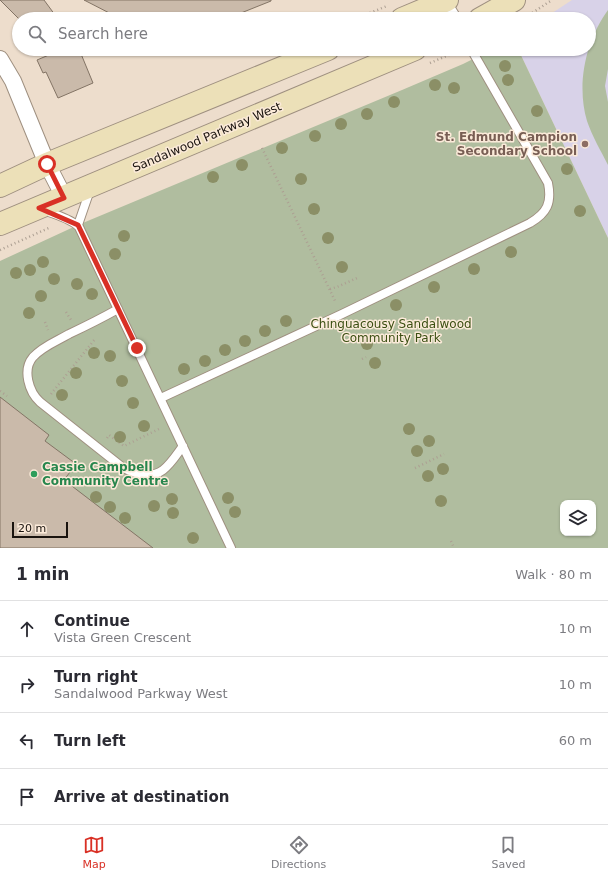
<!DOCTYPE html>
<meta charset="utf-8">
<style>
:root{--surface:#fff;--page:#f7f7f7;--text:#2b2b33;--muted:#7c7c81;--line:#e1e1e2;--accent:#d93025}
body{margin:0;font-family:"DejaVu Sans",sans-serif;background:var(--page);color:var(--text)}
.controls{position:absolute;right:12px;bottom:12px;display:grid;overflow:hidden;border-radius:8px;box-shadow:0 1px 3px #0004}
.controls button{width:36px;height:36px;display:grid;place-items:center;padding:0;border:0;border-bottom:1px solid var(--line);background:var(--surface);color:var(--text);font:20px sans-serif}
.scale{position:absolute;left:12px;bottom:10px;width:56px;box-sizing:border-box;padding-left:4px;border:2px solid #19130e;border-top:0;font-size:11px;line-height:14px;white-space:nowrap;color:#19130e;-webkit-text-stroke:3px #fbead9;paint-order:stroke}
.stop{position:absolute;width:12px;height:12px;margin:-9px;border:3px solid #d93025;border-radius:50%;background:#fff}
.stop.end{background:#d93025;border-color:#fff;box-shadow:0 1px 4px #0008}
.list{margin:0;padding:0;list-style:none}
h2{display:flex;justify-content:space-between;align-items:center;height:52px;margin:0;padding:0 16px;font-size:17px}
h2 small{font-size:13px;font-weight:400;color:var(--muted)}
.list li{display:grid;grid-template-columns:26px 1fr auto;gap:12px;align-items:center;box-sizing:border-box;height:56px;padding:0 16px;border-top:1px solid var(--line)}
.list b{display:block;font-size:15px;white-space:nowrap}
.list p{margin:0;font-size:13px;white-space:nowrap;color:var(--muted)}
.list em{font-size:13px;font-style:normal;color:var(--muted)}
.icon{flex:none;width:22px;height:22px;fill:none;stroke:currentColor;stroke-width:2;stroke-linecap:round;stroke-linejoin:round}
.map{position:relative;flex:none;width:608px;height:548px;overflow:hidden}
.search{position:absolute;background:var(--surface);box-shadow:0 1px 3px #0004;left:12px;right:12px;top:12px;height:44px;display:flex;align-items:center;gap:10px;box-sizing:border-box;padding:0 14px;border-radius:22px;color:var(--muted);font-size:15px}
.sheet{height:276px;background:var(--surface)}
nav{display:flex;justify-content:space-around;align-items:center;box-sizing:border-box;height:56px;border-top:1px solid var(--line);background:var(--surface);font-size:11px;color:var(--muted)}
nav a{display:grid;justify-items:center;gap:2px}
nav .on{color:var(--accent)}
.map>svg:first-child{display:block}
.education{fill:#d8d2e8}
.green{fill:#b0bd9f;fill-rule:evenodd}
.building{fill:#cabaaa;stroke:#837465}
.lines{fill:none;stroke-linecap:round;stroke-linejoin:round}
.lane-casing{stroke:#9f9080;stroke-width:10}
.street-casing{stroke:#9f9080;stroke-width:18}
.secondary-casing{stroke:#9f9080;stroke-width:24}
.path{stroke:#ac9f92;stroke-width:2.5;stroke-dasharray:1 3;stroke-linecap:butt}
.lane{stroke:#fff;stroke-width:8}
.street{stroke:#fff;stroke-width:16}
.secondary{stroke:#ece0b8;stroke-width:22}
.tree{fill:#8b8f66}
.route{stroke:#d93025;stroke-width:5}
.education-dot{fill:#8d6e63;stroke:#fbead9;stroke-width:1.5}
.leisure-dot{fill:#2e9e5b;stroke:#fbead9;stroke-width:1.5}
.labels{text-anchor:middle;stroke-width:3;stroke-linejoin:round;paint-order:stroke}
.street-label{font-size:12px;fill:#19130e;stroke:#fbead9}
.education-label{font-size:12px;font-weight:bold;fill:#785e54;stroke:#fbead9;text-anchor:end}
.park-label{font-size:12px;fill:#3b4f13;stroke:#fbead9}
.leisure-label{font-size:12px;font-weight:bold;fill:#27864d;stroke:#fbead9;text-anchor:start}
</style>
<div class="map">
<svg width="608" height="548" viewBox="0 0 608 548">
<rect width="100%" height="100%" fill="#edddcc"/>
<path class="education" d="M572 0H608V238L518 49H589V19H543Z"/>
<path class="green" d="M608 10V69L605 86 608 102V165C601 151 592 136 587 121 576 84 586 40 608 10Z
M493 49H518L608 238V548H0V261L78 225 402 90 463 64ZM563 503H593V533H563Z"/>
<path class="building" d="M0 0H44L58 19H19Z
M84 0H271V1L226 19H121Z
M63 49H79L93 83 58 98 46 72 43 73 37 60Z
M0 397 49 435 45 441 76 464 64 480 153 548H0Z"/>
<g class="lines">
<g class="lane-casing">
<path id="lane" d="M44 210C53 214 72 219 79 227L231 548
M78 225 90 190
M118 309C102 318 86 326 69 334 57 341 43 346 33 357 22 370 29 392 40 402L122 467C133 474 151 479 163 470 171 464 177 454 183 446
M161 398 342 314 530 223C547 213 552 203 548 183L471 49"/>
</g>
<g class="street-casing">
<path id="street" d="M441 0 453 19
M0 59 13 81 47 164 64 197"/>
</g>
<g class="secondary-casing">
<path id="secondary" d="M402 19 447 0
M480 19 514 0
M0 186 47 164 328 49
M0 224 415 49"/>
</g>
<path class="path" d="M529 15 552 0
M355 19 387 6
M430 63 458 51
M262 148 336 303
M0 250 51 227
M330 289 337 287 357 278
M66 312 71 320
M45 322 48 330
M362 359 366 357
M0 391 7 396
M51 394 95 339
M107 438 109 435 124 446 161 428
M415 468 444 454
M451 541 454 548"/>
<use href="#lane" class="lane"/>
<use href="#street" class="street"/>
<use href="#secondary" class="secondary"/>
</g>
<g class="tree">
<circle cx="505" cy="66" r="6"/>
<circle cx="508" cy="80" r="6"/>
<circle cx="435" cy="85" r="6"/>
<circle cx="454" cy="88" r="6"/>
<circle cx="394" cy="102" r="6"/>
<circle cx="537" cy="111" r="6"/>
<circle cx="367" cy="114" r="6"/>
<circle cx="341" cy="124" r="6"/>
<circle cx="315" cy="136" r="6"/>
<circle cx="282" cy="148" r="6"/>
<circle cx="242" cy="165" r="6"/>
<circle cx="567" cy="169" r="6"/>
<circle cx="213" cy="177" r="6"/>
<circle cx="301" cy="179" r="6"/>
<circle cx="314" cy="209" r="6"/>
<circle cx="580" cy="211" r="6"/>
<circle cx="124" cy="236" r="6"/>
<circle cx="328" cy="238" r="6"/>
<circle cx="511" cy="252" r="6"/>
<circle cx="115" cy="254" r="6"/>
<circle cx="43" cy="262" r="6"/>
<circle cx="342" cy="267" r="6"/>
<circle cx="474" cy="269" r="6"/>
<circle cx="30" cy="270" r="6"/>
<circle cx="16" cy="273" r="6"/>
<circle cx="54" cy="279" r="6"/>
<circle cx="77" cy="284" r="6"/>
<circle cx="434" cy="287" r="6"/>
<circle cx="92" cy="294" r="6"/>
<circle cx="41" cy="296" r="6"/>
<circle cx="396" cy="305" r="6"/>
<circle cx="29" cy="313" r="6"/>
<circle cx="286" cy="321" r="6"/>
<circle cx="265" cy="331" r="6"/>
<circle cx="245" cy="341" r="6"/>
<circle cx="367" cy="344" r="6"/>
<circle cx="225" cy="350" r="6"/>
<circle cx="94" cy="353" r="6"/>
<circle cx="110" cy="356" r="6"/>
<circle cx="205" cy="361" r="6"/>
<circle cx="375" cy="363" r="6"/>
<circle cx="184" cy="369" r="6"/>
<circle cx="76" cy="373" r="6"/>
<circle cx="122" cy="381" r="6"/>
<circle cx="62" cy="395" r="6"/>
<circle cx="133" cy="403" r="6"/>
<circle cx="144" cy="426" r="6"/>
<circle cx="409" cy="429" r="6"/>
<circle cx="120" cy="437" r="6"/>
<circle cx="429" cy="441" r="6"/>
<circle cx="417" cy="451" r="6"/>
<circle cx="443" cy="469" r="6"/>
<circle cx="428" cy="476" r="6"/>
<circle cx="96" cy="497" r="6"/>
<circle cx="228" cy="498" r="6"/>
<circle cx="172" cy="499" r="6"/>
<circle cx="441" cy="501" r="6"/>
<circle cx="154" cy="506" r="6"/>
<circle cx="110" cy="507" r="6"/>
<circle cx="235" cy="512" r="6"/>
<circle cx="173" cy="513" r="6"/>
<circle cx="125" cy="518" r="6"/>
<circle cx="193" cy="538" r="6"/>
</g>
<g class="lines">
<path class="route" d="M47 164 64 198 39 208 78 225 137 348"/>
</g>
<circle class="education-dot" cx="585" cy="144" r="4"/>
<circle class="leisure-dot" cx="34" cy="474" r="4"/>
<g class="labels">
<g class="street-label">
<text transform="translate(207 137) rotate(-23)" y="4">Sandalwood Parkway West</text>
</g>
<g class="education-label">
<text x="577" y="141">St. Edmund Campion<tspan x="577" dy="14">Secondary School</tspan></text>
</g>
<g class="park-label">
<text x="391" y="328">Chinguacousy Sandalwood<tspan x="391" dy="14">Community Park</tspan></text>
</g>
<g class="leisure-label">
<text x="42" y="471">Cassie Campbell<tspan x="42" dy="14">Community Centre</tspan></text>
</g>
</g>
</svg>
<div class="controls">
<button><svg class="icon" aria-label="layers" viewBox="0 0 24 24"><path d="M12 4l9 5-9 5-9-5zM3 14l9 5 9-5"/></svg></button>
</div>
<div class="scale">20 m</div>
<div class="stop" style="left:47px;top:164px"></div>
<div class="stop end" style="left:137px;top:348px"></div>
<div class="search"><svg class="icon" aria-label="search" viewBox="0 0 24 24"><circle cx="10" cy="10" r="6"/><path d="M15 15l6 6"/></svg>Search here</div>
</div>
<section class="sheet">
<h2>1 min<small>Walk · 80 m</small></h2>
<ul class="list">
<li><svg class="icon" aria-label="ahead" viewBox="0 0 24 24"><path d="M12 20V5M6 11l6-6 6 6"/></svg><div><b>Continue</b><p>Vista Green Crescent</p></div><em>10 m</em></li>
<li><svg class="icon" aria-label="right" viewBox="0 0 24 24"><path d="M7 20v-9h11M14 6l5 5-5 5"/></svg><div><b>Turn right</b><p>Sandalwood Parkway West</p></div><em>10 m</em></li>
<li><svg class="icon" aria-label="left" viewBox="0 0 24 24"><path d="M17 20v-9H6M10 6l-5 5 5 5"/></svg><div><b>Turn left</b></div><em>60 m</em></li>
<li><svg class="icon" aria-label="arrive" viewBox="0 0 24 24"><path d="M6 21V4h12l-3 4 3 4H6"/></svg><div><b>Arrive at destination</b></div></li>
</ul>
</section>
<nav>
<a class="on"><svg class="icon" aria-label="map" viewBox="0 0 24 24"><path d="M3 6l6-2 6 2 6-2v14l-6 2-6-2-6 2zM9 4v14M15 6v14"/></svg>Map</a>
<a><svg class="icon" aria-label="directions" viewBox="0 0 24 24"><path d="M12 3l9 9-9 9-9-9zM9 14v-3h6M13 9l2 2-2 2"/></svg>Directions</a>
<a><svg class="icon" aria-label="saved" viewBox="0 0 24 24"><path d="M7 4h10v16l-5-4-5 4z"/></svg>Saved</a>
</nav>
